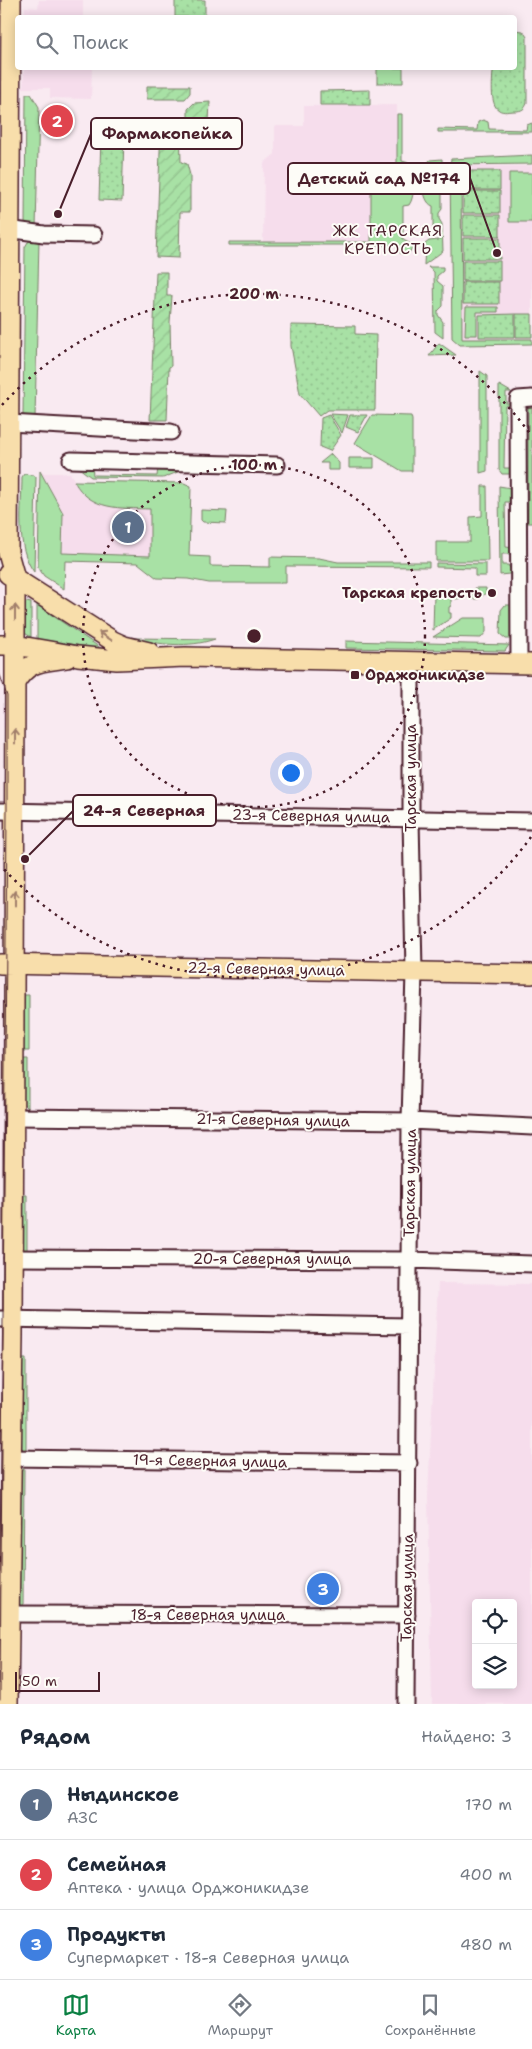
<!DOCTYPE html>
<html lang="ru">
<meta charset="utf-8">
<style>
:root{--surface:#fff;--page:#f6f6f7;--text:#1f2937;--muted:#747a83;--line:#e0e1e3;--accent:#0b8043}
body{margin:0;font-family:"Shantell Sans",sans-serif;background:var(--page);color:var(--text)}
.controls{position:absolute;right:15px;bottom:15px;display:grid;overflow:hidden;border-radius:5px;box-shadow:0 2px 12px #0003}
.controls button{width:45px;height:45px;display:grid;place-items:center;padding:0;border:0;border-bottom:1px solid var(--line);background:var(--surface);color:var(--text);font:25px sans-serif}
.scale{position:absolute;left:15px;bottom:12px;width:85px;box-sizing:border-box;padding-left:5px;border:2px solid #4a1f2b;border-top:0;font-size:14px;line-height:18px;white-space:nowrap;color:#4a1f2b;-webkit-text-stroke:4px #fdfcf7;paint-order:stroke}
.you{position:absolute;left:290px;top:772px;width:18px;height:18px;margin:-12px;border:4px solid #fff;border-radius:50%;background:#1a73e8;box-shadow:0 0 0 8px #1a73e833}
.badge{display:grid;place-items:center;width:32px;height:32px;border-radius:50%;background:var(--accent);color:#fff;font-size:16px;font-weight:700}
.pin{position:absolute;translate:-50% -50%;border:2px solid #fff;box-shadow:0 1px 5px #0006}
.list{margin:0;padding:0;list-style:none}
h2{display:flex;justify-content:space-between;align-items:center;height:65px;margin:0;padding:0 20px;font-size:21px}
h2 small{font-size:16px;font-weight:400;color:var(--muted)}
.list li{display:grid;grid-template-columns:32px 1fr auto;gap:15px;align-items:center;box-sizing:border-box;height:70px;padding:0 20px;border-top:1px solid var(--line)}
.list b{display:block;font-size:19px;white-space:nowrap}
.list p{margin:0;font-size:16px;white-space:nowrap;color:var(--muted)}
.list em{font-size:16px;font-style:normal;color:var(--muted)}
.icon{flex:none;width:28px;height:28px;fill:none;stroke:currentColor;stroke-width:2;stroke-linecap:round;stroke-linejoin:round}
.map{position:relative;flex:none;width:532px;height:1704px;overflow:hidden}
.search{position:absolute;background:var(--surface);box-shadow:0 2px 12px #0003;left:15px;right:15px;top:15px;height:55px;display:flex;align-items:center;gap:12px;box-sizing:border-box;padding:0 18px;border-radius:5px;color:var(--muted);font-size:19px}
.sheet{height:275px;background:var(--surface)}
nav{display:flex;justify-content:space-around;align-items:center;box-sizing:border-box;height:70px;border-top:1px solid var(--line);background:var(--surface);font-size:14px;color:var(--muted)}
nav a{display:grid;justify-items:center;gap:2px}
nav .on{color:var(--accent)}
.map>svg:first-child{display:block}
.built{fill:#f6ddec;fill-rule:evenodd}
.grass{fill:#a8e1a5;stroke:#798068}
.park{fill:url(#park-dots);stroke:#798068}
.garden{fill:url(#garden-furrows);stroke:#798068}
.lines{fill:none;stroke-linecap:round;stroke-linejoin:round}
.minor-casing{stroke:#4a1f2b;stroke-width:19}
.major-casing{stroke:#4a1f2b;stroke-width:22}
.minor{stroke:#fdfcf7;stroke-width:15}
.major{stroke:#f8deab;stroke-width:19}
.tram{stroke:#4a1f2b;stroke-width:1}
.oneway{stroke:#a17e6b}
.ring{fill:none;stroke:#4a1f2b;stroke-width:2.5;stroke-dasharray:2.5 5}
.poi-dot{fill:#4a1f2b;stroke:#fdfcf7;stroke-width:2}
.labels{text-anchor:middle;stroke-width:4;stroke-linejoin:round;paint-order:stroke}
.poi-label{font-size:15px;font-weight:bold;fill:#4a1f2b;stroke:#fdfcf7;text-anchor:end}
.street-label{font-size:15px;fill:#4a1f2b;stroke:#fdfcf7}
.neighbourhood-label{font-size:16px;letter-spacing:1px;fill:#4a1f2b;stroke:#fdfcf7}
.centre{fill:#4a1f2b;stroke:#fdfcf7;stroke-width:2.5}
.ring-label{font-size:15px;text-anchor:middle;font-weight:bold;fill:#4a1f2b;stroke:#fdfcf7;stroke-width:4;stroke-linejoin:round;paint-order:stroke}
.leader{fill:none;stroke:#4a1f2b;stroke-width:2}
.callout-dot{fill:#4a1f2b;stroke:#fdfcf7;stroke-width:2}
.callout{fill:#fdfcf7;stroke:#4a1f2b;stroke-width:2}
.callout-label{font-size:16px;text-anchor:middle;font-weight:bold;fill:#4a1f2b}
</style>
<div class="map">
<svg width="532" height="1704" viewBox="0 0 532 1704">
<defs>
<pattern id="park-dots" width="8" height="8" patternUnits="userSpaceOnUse" patternTransform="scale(1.25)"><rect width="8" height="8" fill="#a8e1a5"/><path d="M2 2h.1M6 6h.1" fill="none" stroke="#92c18e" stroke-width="1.8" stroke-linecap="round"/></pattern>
<pattern id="garden-furrows" width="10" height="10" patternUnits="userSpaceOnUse" patternTransform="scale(1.25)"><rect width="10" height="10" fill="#a8e1a5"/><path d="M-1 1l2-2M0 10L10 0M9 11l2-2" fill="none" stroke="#92c18e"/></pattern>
</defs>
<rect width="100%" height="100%" fill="#f9eaf1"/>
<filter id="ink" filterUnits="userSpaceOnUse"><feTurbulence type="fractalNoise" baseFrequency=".02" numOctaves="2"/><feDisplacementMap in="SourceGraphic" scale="10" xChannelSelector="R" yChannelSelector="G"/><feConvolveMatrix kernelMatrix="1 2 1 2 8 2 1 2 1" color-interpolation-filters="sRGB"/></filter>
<g filter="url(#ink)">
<path class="built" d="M39 0H83V17H24L25 7 38 8Z
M24 68H92L91 99 50 98V88H23Z
M397 105V174H381L371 180V242H263L264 163 275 154V126H304V106Z
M461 166H532V339L462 340Z
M42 473H70L82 494 99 503 114 507 151 509 150 556 62 553 63 513Z
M438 1283 532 1284V1704H432L428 1496ZM476 1603H513V1685H476Z"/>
<path class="grass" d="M377 68H403V83H377Z
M26 94H31L39 107 36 228 25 224Z
M397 114H402V161L409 163C414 172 416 196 409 205L403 206V240L411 244 412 248 409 253 401 254 395 245H229V242H371V180L381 174H397Z
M483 120 488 122 489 129 526 130 527 125 532 123V132H438V129L477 130 478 122Z
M532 155V164L450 165 451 159Z
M442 159V209L439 213V219L442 224 443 251 424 265 425 244 429 241 439 240V233H433V206C420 202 421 167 430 160Z
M450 166H461L462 339H532V344L460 345 452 338Z
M509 173H532V222H509Z
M33 240H39L35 418 23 416 25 247 28 242Z
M428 267H443V271L437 276V281L443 286V306L438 311V315L443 322V338L435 332 434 272Z
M466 307H498V312H477V335H465Z
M439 343 456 355 429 356Z
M480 371 487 376V471L480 473Z
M499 385 511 392H506V403H510V405L505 406 504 468H514L511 474H502L499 470Z
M528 401H532V523H528Z
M372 415 411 416 412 420V471H402L355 443Z
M331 454 339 463V470H328V463H320Z
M349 458H374V468H349Z
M75 465H92L93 475 157 476 158 467 185 469 163 478 91 477Z
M40 471 63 513 62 553 150 556V509C121 508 90 511 74 481L184 483 191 486 189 556 210 557V566L270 567V557L319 558 338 562H429V567L286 566V583H209L188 579 157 578 138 563 65 561 64 589 44 576 38 567Z
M24 474 33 475 36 477 34 572C15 546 22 508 22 477Z
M482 486H487L488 561H436V542H470V517L482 516Z
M499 486 511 488 513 498 509 502H505L506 547 513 548 509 554H502V565H508L512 572 509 574 500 575Z
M201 510 227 511 226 523 203 522 201 520Z
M436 563 486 564V576H475V568L436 567Z
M475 588H486V593L478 599H470V597L455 599V594H475Z
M434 594H451V606L449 607V613H451V618L433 630Z
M26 602 31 603V637L23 632 24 604Z
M37 605 102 649 37 639Z
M505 605H513V639H506L500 634 501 610Z
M463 618H486V632L481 638 433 637Z
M133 638 215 639C189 648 159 645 133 638Z
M346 641 509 645 505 651 346 648Z
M23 995H29V1051H23Z
M22 1059H28V1108L22 1102Z
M21 1195H27V1255H21Z
M20 1359H26V1452L19 1445Z
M24 1468 23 1608 20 1607 17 1601 20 1471Z"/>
<path class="park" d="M175 0H205V17H175Z
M515 30 523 31 527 37V103C525 109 522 111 515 111 510 111 503 113 499 110 489 105 493 78 493 68H514Z
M370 90V105H320V91Z
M101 136 124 137 122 201 99 200Z
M463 171H500V190H463Z
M463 191H500V213H463Z
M463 215H500V236H463Z
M463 238H500V259H463Z
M463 261H500V281H463Z
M463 282H499V304H463Z
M515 314V337H479V315Z
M516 314H532V337H516Z
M291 325 355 326V334L376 335 375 410H327L319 416 300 394 291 346Z
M330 414 348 415 342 433Z
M329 415 341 435 330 451 320 447 321 418Z
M350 415H367L358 432 346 427Z"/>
<path class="garden" d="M147 86H190V93L185 99H147Z
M210 102 209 122 205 132H188V109L194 103Z
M161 125H180L181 162 187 164 190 175V212H180L179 258 156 257Z
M156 272H167V296H172L170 322 171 366 169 367 167 420H150Z"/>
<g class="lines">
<g class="minor-casing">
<path id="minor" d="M0 228 44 234 94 235
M9 423 171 432
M71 460 277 465
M519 664 518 399 532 398
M0 811 532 821
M13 1117 410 1121 532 1127
M12 1258 409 1260 532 1264
M0 1319 409 1326
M11 1458 409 1463
M9 1614 407 1615
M406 1704 410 1121 414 972 411 818V662"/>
</g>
<g class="major-casing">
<path id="major" d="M8 574 113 641 124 646 149 652
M0 645H15L78 656 117 660 185 657 532 664
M15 683C28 660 43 662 67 658
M0 964 532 974
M8 1704 13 1335 15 677V578L8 553 11 0"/>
</g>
<use href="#minor" class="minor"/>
<use href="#major" class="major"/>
<path class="tram" d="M0 675 7 696V811L0 1700"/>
</g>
<defs><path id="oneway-shaft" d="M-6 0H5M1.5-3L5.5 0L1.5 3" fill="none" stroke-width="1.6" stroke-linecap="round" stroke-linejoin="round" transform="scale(1.25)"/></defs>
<g class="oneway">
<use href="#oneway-shaft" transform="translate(15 612) rotate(-90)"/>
<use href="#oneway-shaft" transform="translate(105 636) rotate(-147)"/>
<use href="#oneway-shaft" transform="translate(15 736) rotate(-90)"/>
<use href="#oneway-shaft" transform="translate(15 898) rotate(-90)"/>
</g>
</g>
<g class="ring">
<circle cx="254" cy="636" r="171"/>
<path d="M531 837A342 342 0 0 1 2 867M2 405A342 342 0 0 1 531 435"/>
</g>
<g class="poi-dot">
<circle cx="492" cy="593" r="5"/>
<rect x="350" y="670" width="10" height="10" rx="2.5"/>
</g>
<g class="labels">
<g class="poi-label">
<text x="482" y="598">Тарская крепость</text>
<text x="365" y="680" text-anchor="start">Орджоникидзе</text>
</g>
<g class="street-label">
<text transform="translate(411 778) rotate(-90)" y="5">Тарская улица</text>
<text transform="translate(311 816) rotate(1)" y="5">23-я Северная улица</text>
<text transform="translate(266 969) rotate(1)" y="5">22-я Северная улица</text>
<text transform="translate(273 1120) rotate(1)" y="5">21-я Северная улица</text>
<text transform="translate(410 1183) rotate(-89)" y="5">Тарская улица</text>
<text x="272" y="1264">20-я Северная улица</text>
<text transform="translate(210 1461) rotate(1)" y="5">19-я Северная улица</text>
<text transform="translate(407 1588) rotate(-89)" y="5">Тарская улица</text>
<text x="208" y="1620">18-я Северная улица</text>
</g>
<g class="neighbourhood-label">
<text x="388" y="236">ЖК ТАРСКАЯ<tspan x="388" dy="18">КРЕПОСТЬ</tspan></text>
</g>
</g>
<circle cx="254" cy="636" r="8" class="centre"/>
<g class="ring-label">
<text x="254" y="299">200 m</text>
<text x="254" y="470">100 m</text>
</g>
<path class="leader" d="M58 214L91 134M497 253L470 178M25 859L73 811"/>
<g class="callout-dot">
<circle cx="58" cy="214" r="5"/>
<circle cx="497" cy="253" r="5"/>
<circle cx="25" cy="859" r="5"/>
</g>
<g class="callout">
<rect x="91" y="118" width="151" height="31" rx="5"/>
<rect x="288" y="163" width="182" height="31" rx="5"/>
<rect x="73" y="795" width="143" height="31" rx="5"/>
</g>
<g class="callout-label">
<text x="167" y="139">Фармакопейка</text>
<text x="379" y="184">Детский сад №174</text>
<text x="144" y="816">24-я Северная</text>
</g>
</svg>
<div class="controls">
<button><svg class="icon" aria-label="locate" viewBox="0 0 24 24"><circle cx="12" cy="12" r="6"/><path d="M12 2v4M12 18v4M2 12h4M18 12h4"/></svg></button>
<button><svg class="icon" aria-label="layers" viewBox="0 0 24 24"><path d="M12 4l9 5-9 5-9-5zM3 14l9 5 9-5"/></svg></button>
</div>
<div class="scale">50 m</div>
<div class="you"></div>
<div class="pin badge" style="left:128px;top:527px;background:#5c6f8a">1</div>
<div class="pin badge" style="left:57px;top:121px;background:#e0444e">2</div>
<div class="pin badge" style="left:323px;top:1589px;background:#3f7fe0">3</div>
<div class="search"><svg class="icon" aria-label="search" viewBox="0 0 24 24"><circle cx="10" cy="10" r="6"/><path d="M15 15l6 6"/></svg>Поиск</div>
</div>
<section class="sheet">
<h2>Рядом<small>Найдено: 3</small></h2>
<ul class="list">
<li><span class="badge" style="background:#5c6f8a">1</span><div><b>Ныдинское</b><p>АЗС</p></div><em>170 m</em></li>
<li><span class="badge" style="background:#e0444e">2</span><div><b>Семейная</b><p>Аптека · улица Орджоникидзе</p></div><em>400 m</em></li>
<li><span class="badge" style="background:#3f7fe0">3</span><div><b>Продукты</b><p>Супермаркет · 18-я Северная улица</p></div><em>480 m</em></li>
</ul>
</section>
<nav>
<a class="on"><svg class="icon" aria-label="map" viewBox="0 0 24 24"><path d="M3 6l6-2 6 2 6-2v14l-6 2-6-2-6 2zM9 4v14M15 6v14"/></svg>Карта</a>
<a><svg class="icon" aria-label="directions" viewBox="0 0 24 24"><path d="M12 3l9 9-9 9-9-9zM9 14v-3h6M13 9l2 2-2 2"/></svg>Маршрут</a>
<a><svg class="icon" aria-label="saved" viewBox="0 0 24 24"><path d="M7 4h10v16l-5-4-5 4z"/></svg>Сохранённые</a>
</nav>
